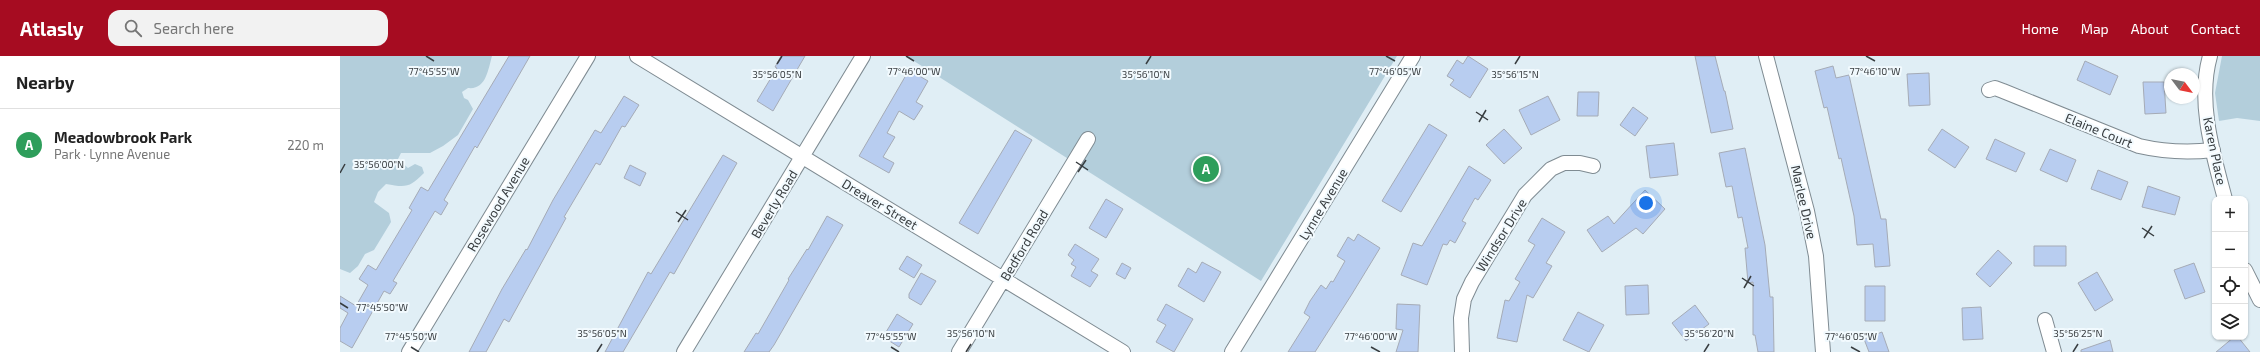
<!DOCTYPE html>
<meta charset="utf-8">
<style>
:root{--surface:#fff;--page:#f2f2f2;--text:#222;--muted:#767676;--line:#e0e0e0;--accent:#a60c21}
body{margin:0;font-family:"Exo 2",sans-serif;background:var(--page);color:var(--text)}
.controls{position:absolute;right:12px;bottom:12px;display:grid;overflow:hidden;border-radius:8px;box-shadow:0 1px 3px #0004}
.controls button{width:36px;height:36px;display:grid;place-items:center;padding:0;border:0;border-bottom:1px solid var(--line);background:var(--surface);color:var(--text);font:20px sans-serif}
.compass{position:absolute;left:1824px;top:12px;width:36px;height:36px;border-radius:50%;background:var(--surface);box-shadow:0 1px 3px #0004;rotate:122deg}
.you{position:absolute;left:1306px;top:147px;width:14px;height:14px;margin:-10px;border:3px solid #fff;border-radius:50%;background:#1a73e8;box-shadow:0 0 0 6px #1a73e833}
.badge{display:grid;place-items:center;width:26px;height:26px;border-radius:50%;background:var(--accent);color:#fff;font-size:13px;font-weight:700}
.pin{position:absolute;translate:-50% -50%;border:2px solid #fff;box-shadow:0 1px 4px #0006}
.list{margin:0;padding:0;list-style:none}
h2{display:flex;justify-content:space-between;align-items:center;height:52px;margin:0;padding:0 16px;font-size:17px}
h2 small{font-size:13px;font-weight:400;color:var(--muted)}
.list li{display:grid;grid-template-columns:26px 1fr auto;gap:12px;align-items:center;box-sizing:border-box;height:72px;padding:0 16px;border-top:1px solid var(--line)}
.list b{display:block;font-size:15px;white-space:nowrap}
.list p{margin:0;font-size:13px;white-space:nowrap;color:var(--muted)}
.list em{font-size:13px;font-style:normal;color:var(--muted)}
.icon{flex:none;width:22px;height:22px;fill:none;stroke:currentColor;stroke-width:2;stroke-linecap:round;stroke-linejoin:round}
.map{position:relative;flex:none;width:1920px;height:296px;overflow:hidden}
header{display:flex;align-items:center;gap:24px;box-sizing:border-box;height:56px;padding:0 20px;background:var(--accent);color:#fff}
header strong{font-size:19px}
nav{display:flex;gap:22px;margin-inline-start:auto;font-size:14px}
.search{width:280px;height:36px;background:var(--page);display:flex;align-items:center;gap:10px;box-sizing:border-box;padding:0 14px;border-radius:12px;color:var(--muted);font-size:15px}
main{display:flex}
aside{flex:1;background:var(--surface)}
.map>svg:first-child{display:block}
.green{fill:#b3cedb}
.building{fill:#b8cdf0;stroke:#a5abb6}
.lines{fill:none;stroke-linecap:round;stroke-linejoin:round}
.minor-casing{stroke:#7f8b92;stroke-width:16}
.minor{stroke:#fff;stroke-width:14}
.ticks{fill:none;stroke:#383d40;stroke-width:1.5}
.labels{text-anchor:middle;stroke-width:4;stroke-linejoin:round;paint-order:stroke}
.street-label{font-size:13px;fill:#383d40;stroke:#f2fafe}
.ticks-label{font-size:10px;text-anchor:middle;fill:#383d40;stroke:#f2fafe;stroke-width:4;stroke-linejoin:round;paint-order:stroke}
</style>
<header>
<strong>Atlasly</strong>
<div class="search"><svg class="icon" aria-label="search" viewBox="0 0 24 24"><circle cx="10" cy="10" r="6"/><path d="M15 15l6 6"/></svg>Search here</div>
<nav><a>Home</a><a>Map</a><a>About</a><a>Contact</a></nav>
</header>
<main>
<aside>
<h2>Nearby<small></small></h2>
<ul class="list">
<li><span class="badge" style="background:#2e9e5b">A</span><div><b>Meadowbrook Park</b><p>Park · Lynne Avenue</p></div><em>220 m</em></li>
</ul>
</aside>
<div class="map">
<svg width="1920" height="296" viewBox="0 0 1920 296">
<rect width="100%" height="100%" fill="#e0eef5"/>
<path class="green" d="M0 0H152C148 14 146 34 128 32L122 36 124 42 128 44 133 53 118 79 103 90 90 97H61L58 103 68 112 75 108 82 111 84 117C70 131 67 132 46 128L38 136 34 146 49 157 51 166 34 194 25 198 18 210 10 217 0 213Z
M566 0H1057L921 225Z
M1882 0H1920V65L1897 62 1879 65 1875 37Z"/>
<path class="building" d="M169 0H190L137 92 135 90 104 144 108 147 101 159 95 155 53 225 57 227 50 238 44 235 12 292 0 285V272L8 257 0 252V240L16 250 28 229 19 223 28 209 36 214 72 154 69 152 81 131 88 135Z
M441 0H465L433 55 417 45 437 12 435 11Z
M1128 0 1148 13 1130 42 1110 29 1114 24 1107 20 1117 4 1123 8Z
M1355 0H1375L1384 35H1385L1393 73 1371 77Z
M1745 5 1778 20 1770 39 1737 24Z
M1493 10 1496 22 1509 19 1541 163H1546L1550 210 1535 211 1533 188 1517 189 1514 160 1501 102 1499 103 1487 51 1484 52 1475 15Z
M569 14 588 25 576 46 583 50 574 64 559 55 547 77 555 81 543 101 554 107 549 117 519 100Z
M1589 17 1590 49 1569 50 1567 18Z
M1803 26H1824L1826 57 1805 58Z
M1238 36H1259L1258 60H1237Z
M284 40 299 49 285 71 282 70 260 109 256 107 224 161 226 162 169 266 164 263 146 296H129L162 233 186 193 187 194 213 144 255 74 261 77Z
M1208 40 1220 64 1191 79 1179 54Z
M1293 51 1308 62 1295 80 1280 69Z
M1089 68 1107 79 1061 156 1042 145Z
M1164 73 1182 92 1164 108 1146 89Z
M1602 73 1629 91 1615 112 1588 94Z
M675 74 692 84 638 178 619 167Z
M1655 83 1685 97 1676 116 1646 103Z
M1334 87 1338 119 1310 122 1306 90Z
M1405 92 1425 189 1430 241H1433L1434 296H1418L1415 279H1413V226L1408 227 1405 192H1408L1402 161 1398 162 1392 130 1386 131 1379 97Z
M1710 93 1736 104 1727 126 1700 114Z
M383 99 397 107 334 218 330 216 283 296H265L308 216 311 218Z
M290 109 306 117 300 130 284 122Z
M1129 110 1151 124 1138 144 1135 142 1122 165 1126 167 1115 187 1110 184 1107 189 1103 188 1087 229 1061 219 1073 187 1082 190Z
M1758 114 1788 126 1781 144 1751 133Z
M1808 130 1840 141 1835 159 1802 151Z
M1305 134 1325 153 1303 178 1296 172 1262 196 1247 174 1268 160 1274 168Z
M766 143 783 153 766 182 749 172Z
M487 160 503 169 434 289 429 296H404L416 277 418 278 449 224 448 223 467 193 468 194Z
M1202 162 1225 176 1206 207 1212 210 1193 242 1187 239 1177 286 1157 282 1165 244 1169 245 1180 226 1175 223 1195 189 1188 185Z
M1018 178 1040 192 1012 238 975 296H948L970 261 964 257 970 245 981 229 986 233 991 225 993 226 1005 205 997 200 1008 181 1014 185Z
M735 188 759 203 751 215 758 219 750 231 731 220 736 211 731 208 734 204 728 199Z
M1694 190H1726V210H1694Z
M1658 194 1672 207 1650 231 1636 218Z
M567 200 582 209 574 222 559 213Z
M862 206 881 216 864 246 838 230 848 212 856 217Z
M782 207 791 212 785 223 776 218Z
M1854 207 1865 236 1845 243 1834 214Z
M1757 216 1773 244 1755 255 1738 227Z
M581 217 596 225 581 249 569 242V238Z
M1308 229 1309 258 1286 259 1285 230Z
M1525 230H1545V265H1525Z
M826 248 853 263 834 296 816 286 826 269 817 264Z
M1057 248 1080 249 1078 296H1056L1063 274 1056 273Z
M1355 249 1369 268 1346 285 1332 267Z
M1641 251 1643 283 1623 284 1622 252Z
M1238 256 1264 269 1249 296 1223 284Z
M557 258 573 268 559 291 543 281Z
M1542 276 1549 296H1529L1524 283Z
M1894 281H1898L1910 296H1876Z
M1770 284 1773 296H1741V294Z"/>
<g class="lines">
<g class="minor-casing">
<path id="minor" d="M297 0 783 296
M1426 0 1467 155 1476 200 1483 296
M1870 0C1857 46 1873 98 1885 143
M1649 34 1655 32 1663 35 1799 90C1825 96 1847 97 1873 94
M1905 214 1920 244
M1705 264 1714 296
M69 296 248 0
M344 296 523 0
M619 296 748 83
M892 296 1073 0
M1122 296 1121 262 1124 243 1132 226 1185 139 1211 113 1224 107H1240L1253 110"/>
</g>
<use href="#minor" class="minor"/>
</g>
<path class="ticks" d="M86 0 94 5M566 0 574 5M1046 0 1055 5M1526 0 1535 5M437 8 442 0M806 8 811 0M1175 8 1180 0M1136 56 1148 64M1139 66 1146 54M736 106 748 114M738 116 746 104M0 117 5 108M336 156 348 164M338 166 346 154M1802 172 1814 180M1804 182 1812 170M1402 222 1414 230M1404 232 1411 220M0 247 8 252M71 291 79 296M551 291 559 296M1031 291 1040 296M1511 291 1520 296M257 296 262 288M626 296 631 288M1364 296 1369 288M1733 296 1738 288"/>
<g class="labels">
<g class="street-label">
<text transform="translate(1759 74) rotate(22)" y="5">Elaine Court</text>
<text transform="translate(1875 95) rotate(78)" y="5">Karen Place</text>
<text transform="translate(1464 146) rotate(77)" y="5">Marlee Drive</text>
<text transform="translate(158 148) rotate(-59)" y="5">Rosewood Avenue</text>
<text transform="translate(434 148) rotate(-59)" y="5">Beverly Road</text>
<text transform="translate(540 148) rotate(31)" y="5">Dreaver Street</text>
<text transform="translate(983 148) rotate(-59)" y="5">Lynne Avenue</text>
<text transform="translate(1161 179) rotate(-58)" y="5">Windsor Drive</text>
<text transform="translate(684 189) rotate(-59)" y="5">Bedford Road</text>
</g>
</g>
<g class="ticks-label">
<text x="94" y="19">77°45'55"W</text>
<text x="574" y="19">77°46'00"W</text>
<text x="1055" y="19">77°46'05"W</text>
<text x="1535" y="19">77°46'10"W</text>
<text x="437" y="22">35°56'05"N</text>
<text x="806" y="22">35°56'10"N</text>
<text x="1175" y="22">35°56'15"N</text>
<text x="39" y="112">35°56'00"N</text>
<text x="42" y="255">77°45'50"W</text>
<text x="262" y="281">35°56'05"N</text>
<text x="631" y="281">35°56'10"N</text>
<text x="1369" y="281">35°56'20"N</text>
<text x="1738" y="281">35°56'25"N</text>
<text x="71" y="284">77°45'50"W</text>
<text x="551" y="284">77°45'55"W</text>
<text x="1031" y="284">77°46'00"W</text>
<text x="1511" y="284">77°46'05"W</text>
</g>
</svg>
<div class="controls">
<button>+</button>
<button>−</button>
<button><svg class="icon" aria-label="locate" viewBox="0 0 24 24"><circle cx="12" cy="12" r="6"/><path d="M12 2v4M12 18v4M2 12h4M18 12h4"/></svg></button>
<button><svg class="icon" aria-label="layers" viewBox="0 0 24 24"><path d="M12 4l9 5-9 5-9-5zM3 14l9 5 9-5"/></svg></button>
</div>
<svg class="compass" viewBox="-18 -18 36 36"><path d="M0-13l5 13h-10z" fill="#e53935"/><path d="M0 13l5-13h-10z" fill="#767676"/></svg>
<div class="you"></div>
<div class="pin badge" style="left:866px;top:113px;background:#2e9e5b">A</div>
</div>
</main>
